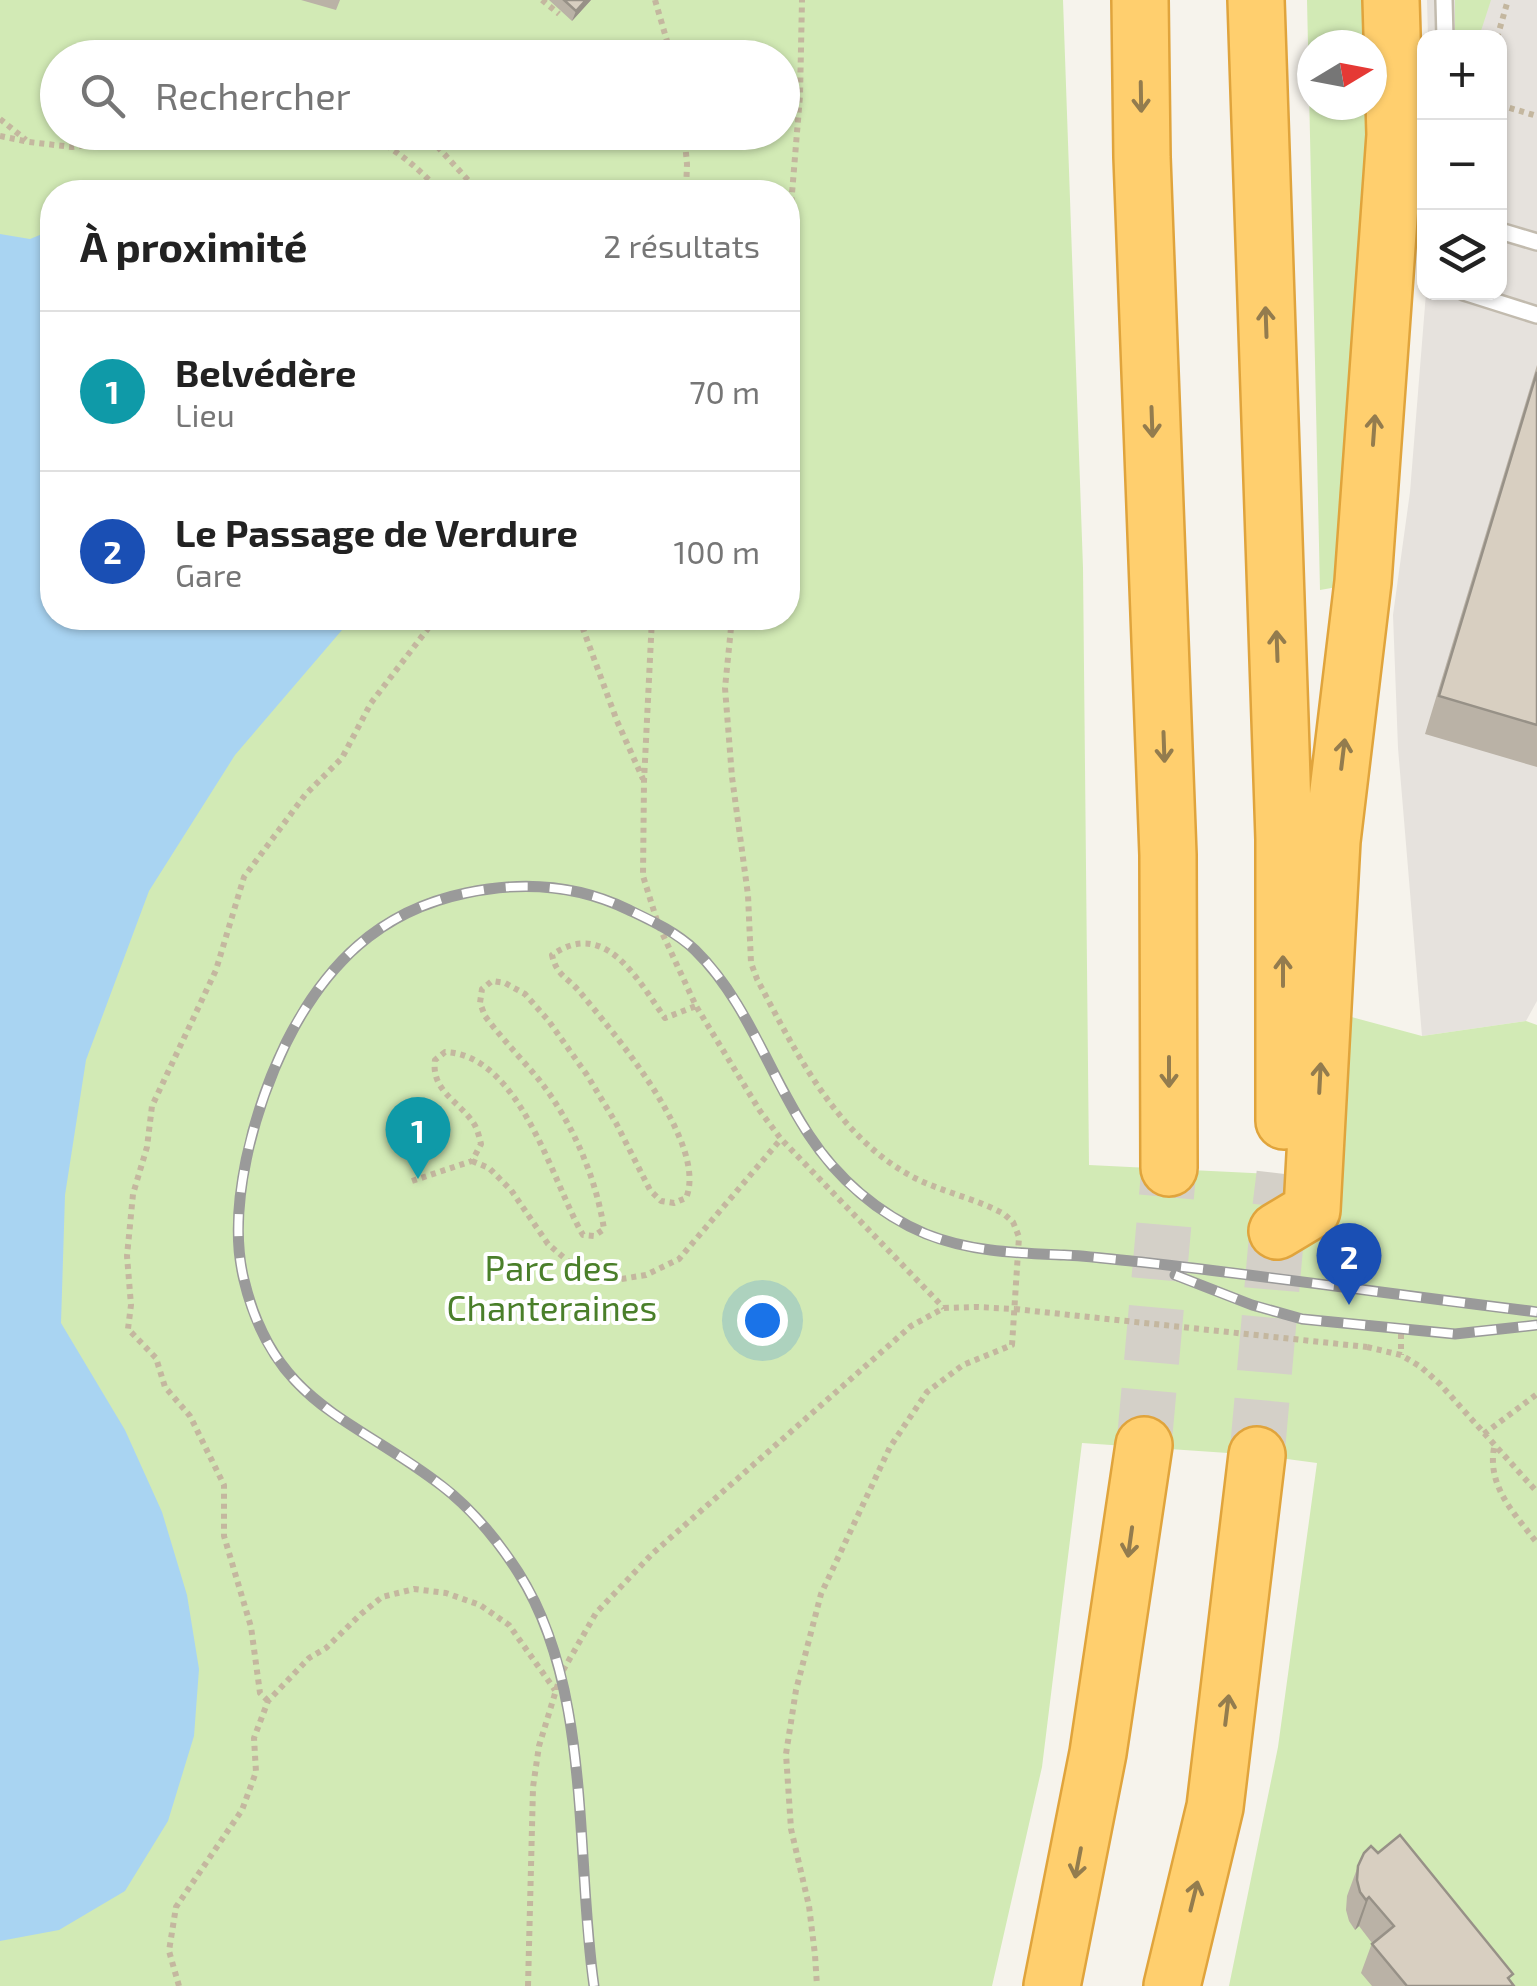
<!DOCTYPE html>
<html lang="fr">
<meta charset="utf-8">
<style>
:root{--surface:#fff;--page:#f6f6f6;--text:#222;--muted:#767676;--line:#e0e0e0;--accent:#db2777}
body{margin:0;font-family:"Exo 2",sans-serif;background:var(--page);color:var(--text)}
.controls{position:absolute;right:30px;top:30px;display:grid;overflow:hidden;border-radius:20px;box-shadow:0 2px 8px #0004}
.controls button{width:90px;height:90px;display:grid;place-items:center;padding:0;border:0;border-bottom:2px solid var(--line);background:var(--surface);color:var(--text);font:50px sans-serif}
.compass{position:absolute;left:1297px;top:30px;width:90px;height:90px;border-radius:50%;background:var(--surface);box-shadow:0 2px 8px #0004;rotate:80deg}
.you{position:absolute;left:762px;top:1320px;width:35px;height:35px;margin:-25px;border:8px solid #fff;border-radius:50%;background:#1a73e8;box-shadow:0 0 0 15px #1a73e833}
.badge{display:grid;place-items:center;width:65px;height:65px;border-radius:50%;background:var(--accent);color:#fff;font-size:32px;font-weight:700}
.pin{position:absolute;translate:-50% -82px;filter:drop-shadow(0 2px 5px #0008)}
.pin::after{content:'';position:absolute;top:52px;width:35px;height:30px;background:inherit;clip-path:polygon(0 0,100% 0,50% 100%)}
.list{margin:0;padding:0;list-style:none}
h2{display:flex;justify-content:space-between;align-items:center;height:130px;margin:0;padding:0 40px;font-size:42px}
h2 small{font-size:32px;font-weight:400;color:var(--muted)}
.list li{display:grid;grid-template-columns:65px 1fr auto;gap:30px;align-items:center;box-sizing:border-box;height:160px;padding:0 40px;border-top:2px solid var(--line)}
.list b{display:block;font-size:38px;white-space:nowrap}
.list p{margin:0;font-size:32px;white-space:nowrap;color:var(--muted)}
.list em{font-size:32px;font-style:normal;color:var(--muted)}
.icon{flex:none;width:55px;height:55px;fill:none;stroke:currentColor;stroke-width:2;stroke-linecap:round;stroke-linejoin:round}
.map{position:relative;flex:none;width:1537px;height:1986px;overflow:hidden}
.search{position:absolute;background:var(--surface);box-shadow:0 2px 8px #0004;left:40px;top:40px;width:760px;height:110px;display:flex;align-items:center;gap:25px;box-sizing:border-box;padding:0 35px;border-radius:55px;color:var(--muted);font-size:38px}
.panel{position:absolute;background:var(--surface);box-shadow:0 2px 8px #0004;left:40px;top:180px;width:760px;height:450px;border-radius:40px}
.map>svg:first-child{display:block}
.industrial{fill:#e6e2dd}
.green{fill:#d2eab5;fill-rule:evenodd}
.water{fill:#a9d4f2}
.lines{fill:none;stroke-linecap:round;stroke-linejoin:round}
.motorway-tunnel{stroke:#d4d0c8;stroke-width:55;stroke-dasharray:55 28;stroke-linecap:butt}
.service-casing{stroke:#c2bbae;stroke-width:20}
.motorway-casing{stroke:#e0a43c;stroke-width:60}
.path{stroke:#c4b79f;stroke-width:6;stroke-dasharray:5 5;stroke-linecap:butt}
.service{stroke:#fff;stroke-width:15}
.motorway{stroke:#ffcf6e;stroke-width:55}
.rail-casing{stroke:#9a9a9a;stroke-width:11}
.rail{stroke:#fff;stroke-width:8;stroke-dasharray:22;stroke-linecap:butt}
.path-bridge{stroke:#c4b79f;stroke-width:6;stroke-dasharray:5 5;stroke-linecap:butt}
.wall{fill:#bab2a6}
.shaded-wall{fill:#979187}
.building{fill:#d8cfc1;stroke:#979187;stroke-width:2.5}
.oneway{stroke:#937c4e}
.labels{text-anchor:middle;stroke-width:8;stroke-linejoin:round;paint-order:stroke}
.park-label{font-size:35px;fill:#4a7f2a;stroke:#fff}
</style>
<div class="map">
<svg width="1537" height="1986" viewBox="0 0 1537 1986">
<rect width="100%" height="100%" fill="#f6f3ec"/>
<path class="industrial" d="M1427 0H1537V1001L1526 1021 1422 1036 1398 748 1393 615 1410 492 1426 293 1500 292V38L1428 37Z"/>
<path class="green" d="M0 0H1063L1083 568 1089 1165 1312 1176 1342 1171 1344 1015 1422 1036 1526 1021 1537 1025V1986H1229L1278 1747 1317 1463 1257 1455 1082 1443 1042 1767 992 1986H0ZM58 58H782V132H58ZM52 192H788V618H52Z
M1307 0H1370L1371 45H1312V105H1372L1343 586 1320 590Z
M1455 0H1491L1479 37H1455Z"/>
<path class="water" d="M52 230V618H356L342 630 235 755 149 891 86 1060 65 1195 61 1323 125 1430 162 1512 187 1595 199 1669 194 1736 168 1821 125 1891 59 1930 0 1941V234L30 239Z"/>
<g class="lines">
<path class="motorway-tunnel" d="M1144 1445 1169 1168
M1257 1455 1277 1231 1284 1174"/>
<g class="service-casing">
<path id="service" d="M1444 0 1445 38
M1500 231 1537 242
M1464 292 1537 315"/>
</g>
<g class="motorway-casing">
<path id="motorway" d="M1140 0 1142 157 1168 855 1169 1168
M1256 0 1284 839V1121
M1277 1231 1312 1210 1332 841 1363 582 1395 135 1391 0
M1052 1986 1098 1753 1144 1445
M1172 1986 1215 1807 1257 1455"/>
</g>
<path class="path" d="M542 0 559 14
M655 0 672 58
M1497 38 1508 0
M1500 105 1537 116
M0 119 26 140
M359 132C391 144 417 167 441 192
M424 132 479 192
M684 132 687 164 686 192
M0 136 29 142 72 147 178 132
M788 242 800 96 802 0
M579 618 617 721 643 779
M652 618 644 781 643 876 658 924 696 1006 760 1111 781 1139 944 1308
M732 618 725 688 732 777 748 895 751 963 757 979C795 1051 836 1135 911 1176 941 1192 975 1198 1004 1214L1013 1222 1019 1237 1012 1345 963 1365 927 1392 890 1447 821 1594 796 1690 786 1754 791 1829 809 1906 815 1955 817 1986
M472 1161 489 1168 511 1190 548 1244 577 1269 609 1281 646 1275 679 1259 781 1139
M412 1181 472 1161 481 1144C479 1136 477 1127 472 1121 457 1100 431 1090 435 1060L445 1052C521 1055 552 1182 583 1235L594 1236 604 1229C596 1177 572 1122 540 1081 522 1059 502 1039 485 1016L480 1003 482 989 492 981 505 983 525 994 548 1020 587 1075 616 1123 650 1190 661 1201 674 1203 686 1198C709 1144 613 1032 579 991 566 976 557 976 552 955 606 917 639 982 665 1018L696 1006
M1401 1324V1355
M1367 1347 1401 1355 1421 1367 1440 1384 1537 1492
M1484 1434 1537 1394
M1494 1448C1487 1487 1515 1514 1537 1543
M268 1701 260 1693 251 1627 224 1536V1485L190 1416 165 1387 156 1358 128 1329 131 1305 127 1256 133 1194 147 1147 152 1106 216 970 244 877 305 795 342 758 371 703 436 618
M179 1986 169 1951 176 1907 242 1810 256 1772 254 1738 268 1701 309 1658 326 1648 361 1614 382 1597 414 1589 446 1593 480 1605 509 1625 555 1690
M528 1986 533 1787 539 1746 561 1674 596 1613 652 1554 911 1326 944 1308 977 1307 1015 1309"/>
<use href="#service" class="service"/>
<use href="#motorway" class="motorway"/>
<g class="rail-casing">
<path id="rail" d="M1175 1275 1252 1305 1302 1319 1455 1334 1537 1325
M594 1986C575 1854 592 1687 518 1572 498 1541 472 1509 442 1486 353 1417 274 1405 244 1280 226 1208 254 1109 286 1043 325 965 379 911 466 893 522 881 578 885 629 910 652 921 676 932 695 950 748 1002 769 1075 809 1135 837 1178 878 1214 926 1234 971 1252 1017 1253 1064 1255 1090 1256 1116 1260 1141 1262 1273 1277 1405 1296 1537 1312"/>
</g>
<use href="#rail" class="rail"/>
<path class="path-bridge" d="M1015 1309 1367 1347"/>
</g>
<path class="wall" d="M301 0H340L336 10Z
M549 0H591L572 21Z
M1537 365V767L1425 734Z
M1378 1853 1510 1981 1514 1986H1372L1361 1973 1372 1943 1359 1926 1355 1930 1349 1921 1346 1910 1347 1896 1358 1866Z"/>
<path class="shaded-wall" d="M586 0H591L572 21 576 11Z
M1369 1897 1359 1926 1355 1930 1366 1900Z"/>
<path class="building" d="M564 0H586L576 11Z
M1537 372V725L1439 696Z
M1400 1835 1513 1974 1508 1978 1514 1986H1407L1372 1944 1394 1926 1369 1897 1366 1900 1360 1892 1357 1880 1358 1866 1364 1853 1371 1846 1378 1853Z"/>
<defs><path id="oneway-shaft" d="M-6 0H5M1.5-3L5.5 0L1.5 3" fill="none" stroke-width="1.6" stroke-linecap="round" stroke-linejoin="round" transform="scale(2.5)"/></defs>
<g class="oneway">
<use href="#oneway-shaft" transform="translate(1141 97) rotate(89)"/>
<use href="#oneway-shaft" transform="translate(1266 322) rotate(-92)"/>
<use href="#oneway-shaft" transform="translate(1152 422) rotate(88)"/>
<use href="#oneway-shaft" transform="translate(1374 430) rotate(-86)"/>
<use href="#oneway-shaft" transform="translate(1277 646) rotate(-92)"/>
<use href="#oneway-shaft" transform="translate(1164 747) rotate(88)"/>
<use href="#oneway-shaft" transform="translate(1343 754) rotate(-83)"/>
<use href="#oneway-shaft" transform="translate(1283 971) rotate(-90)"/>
<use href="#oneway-shaft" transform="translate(1169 1072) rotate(90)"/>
<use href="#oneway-shaft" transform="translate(1320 1078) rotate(-87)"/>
<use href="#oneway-shaft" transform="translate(1130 1542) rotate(98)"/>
<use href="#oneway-shaft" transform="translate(1227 1710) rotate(-83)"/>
<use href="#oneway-shaft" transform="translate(1078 1863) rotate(101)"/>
<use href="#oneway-shaft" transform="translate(1194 1896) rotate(-76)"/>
</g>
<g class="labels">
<g class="park-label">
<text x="552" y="1281">Parc des<tspan x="552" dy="40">Chanteraines</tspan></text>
</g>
</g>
</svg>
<div class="controls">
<button>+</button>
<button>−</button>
<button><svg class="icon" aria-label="layers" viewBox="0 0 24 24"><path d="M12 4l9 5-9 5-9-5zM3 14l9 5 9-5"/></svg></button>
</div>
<svg class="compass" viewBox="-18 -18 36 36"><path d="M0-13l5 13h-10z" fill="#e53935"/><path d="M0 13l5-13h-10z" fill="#767676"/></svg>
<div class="you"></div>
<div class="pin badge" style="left:418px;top:1179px;background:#0f9aa8">1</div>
<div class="pin badge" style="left:1349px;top:1305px;background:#1a4fb4">2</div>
<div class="search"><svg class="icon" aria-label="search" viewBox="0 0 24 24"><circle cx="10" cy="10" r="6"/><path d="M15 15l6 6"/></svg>Rechercher</div>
<section class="panel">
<h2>À proximité<small>2 résultats</small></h2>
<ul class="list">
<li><span class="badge" style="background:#0f9aa8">1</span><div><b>Belvédère</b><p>Lieu</p></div><em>70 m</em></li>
<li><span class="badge" style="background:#1a4fb4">2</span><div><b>Le Passage de Verdure</b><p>Gare</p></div><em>100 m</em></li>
</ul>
</section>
</div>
